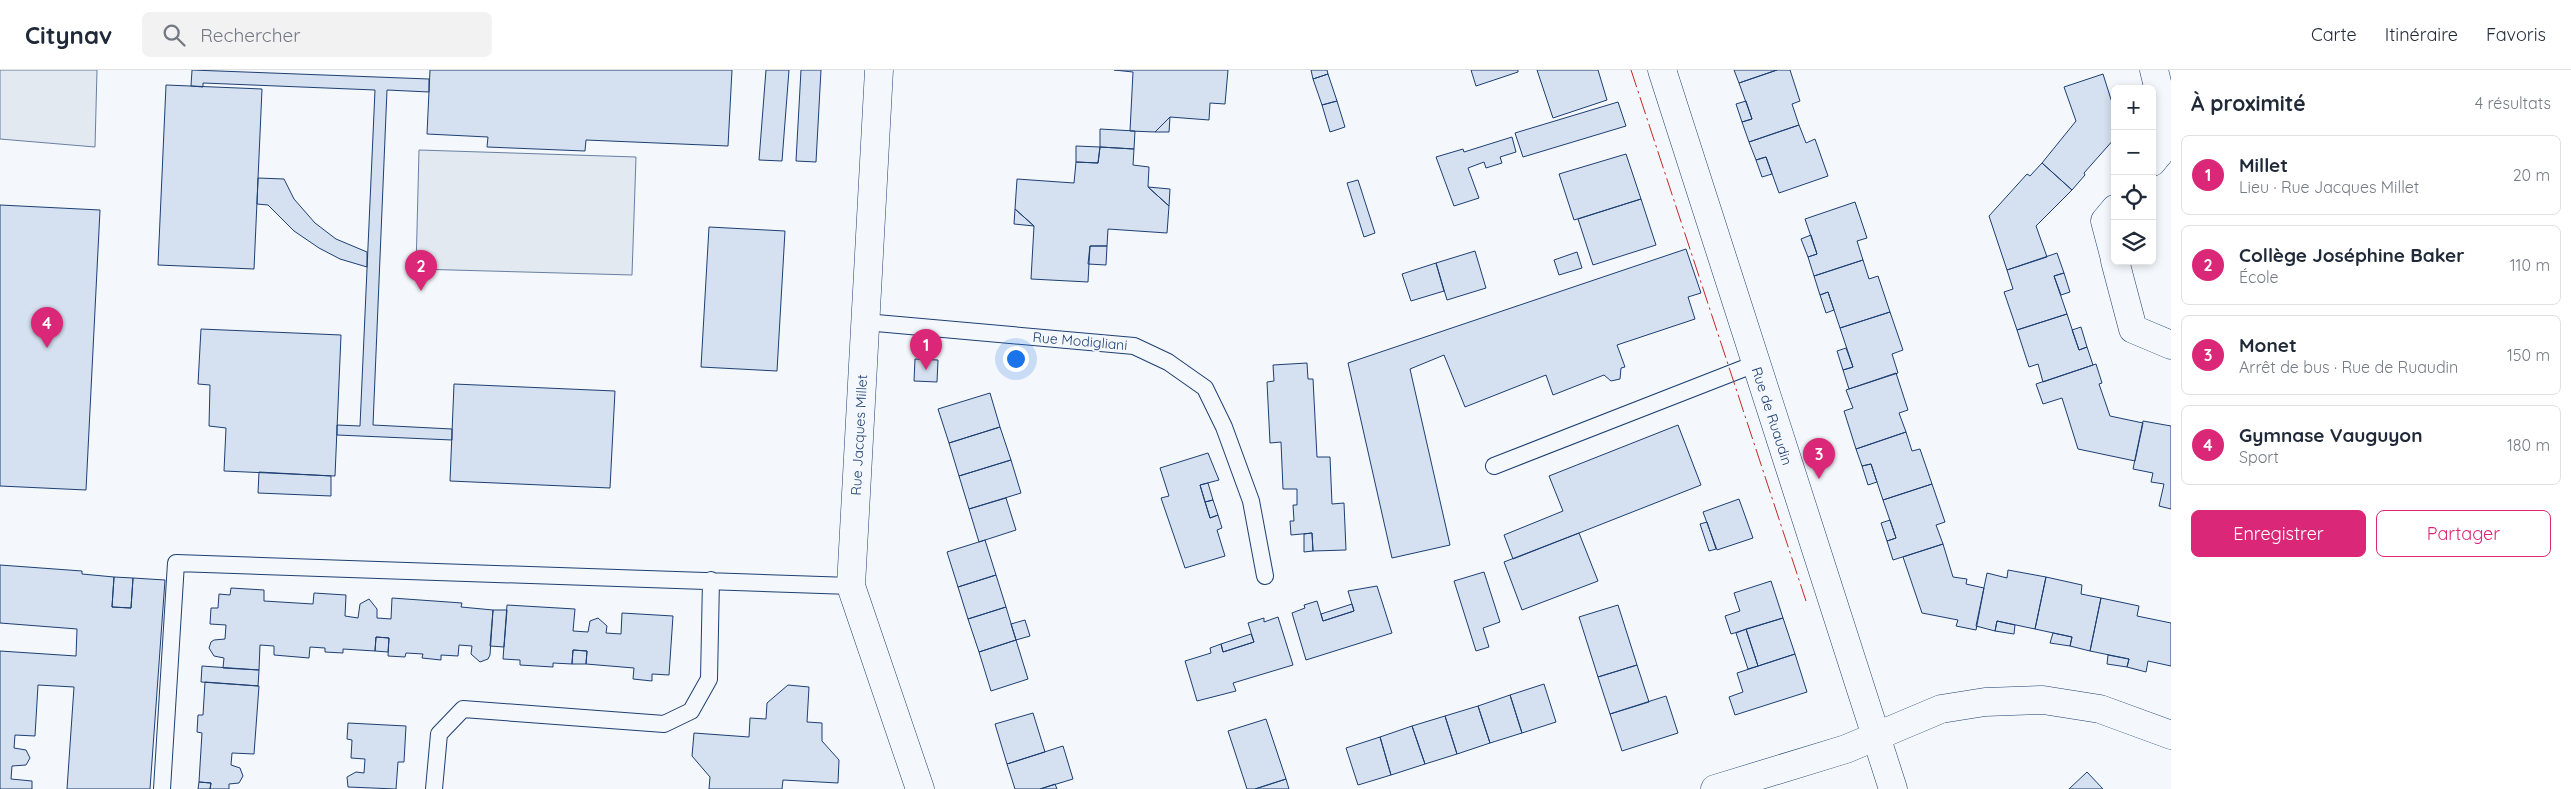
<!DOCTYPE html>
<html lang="fr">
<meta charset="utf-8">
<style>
:root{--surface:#fff;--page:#f2f2f3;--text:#1f2937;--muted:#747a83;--line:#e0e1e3;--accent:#db2777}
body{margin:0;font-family:Quicksand,sans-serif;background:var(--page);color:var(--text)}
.controls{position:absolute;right:15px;top:15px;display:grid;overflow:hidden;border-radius:8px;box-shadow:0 2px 8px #0003}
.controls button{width:45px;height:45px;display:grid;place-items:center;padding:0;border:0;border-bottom:1px solid var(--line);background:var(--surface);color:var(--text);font:25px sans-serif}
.you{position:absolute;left:1015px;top:288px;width:18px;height:18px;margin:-12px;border:4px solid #fff;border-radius:50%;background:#1a73e8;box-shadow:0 0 0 8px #1a73e833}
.badge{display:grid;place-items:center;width:32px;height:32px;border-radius:50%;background:var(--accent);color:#fff;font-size:16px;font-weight:700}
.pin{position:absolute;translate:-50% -41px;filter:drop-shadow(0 1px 2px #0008)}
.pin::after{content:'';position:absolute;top:26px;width:18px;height:15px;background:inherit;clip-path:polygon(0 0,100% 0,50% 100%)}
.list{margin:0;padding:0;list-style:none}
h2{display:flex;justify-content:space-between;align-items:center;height:65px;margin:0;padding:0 20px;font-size:21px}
h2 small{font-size:16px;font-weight:400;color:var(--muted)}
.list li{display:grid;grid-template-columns:32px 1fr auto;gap:15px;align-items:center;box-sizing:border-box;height:80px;margin:0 10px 10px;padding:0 10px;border:1px solid var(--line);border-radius:8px}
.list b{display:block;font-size:19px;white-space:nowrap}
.list p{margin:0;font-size:16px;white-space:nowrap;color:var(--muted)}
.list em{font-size:16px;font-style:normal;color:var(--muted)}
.actions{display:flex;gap:10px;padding:15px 20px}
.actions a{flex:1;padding:11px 0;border:1px solid var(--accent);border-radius:8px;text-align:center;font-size:18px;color:var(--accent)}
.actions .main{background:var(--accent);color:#fff}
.icon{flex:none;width:28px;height:28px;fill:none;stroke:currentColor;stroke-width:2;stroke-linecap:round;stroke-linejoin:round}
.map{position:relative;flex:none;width:2171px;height:719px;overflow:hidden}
header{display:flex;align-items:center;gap:30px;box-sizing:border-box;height:70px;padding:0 25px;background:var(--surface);border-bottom:1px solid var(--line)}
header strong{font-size:24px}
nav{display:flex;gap:28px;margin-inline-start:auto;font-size:18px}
.search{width:350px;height:45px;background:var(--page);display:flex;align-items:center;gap:12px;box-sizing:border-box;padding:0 18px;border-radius:8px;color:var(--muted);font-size:19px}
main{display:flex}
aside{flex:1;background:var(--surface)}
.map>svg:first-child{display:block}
.green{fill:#e3e9f0;stroke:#687fa3}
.building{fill:#d5e0f0;stroke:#1d3f73}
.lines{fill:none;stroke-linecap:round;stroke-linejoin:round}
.lane-casing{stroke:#1d3f73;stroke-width:18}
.street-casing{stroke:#1d3f73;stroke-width:29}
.secondary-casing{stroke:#1d3f73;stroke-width:29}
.lane{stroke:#f4f7fb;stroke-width:16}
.street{stroke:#f4f7fb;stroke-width:28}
.secondary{stroke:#f4f7fb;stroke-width:28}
.power{stroke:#c62828;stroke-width:1;stroke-dasharray:18 4 2.5 4;stroke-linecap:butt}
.labels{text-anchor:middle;stroke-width:4;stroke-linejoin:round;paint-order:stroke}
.street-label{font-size:14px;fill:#1d3f73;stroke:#f4f7fb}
</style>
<header>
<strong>Citynav</strong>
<div class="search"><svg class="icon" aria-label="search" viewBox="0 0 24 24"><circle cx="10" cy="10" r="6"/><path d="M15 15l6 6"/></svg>Rechercher</div>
<nav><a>Carte</a><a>Itinéraire</a><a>Favoris</a></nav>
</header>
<main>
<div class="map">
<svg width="2171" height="719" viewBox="0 0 2171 719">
<rect width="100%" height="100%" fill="#f4f7fb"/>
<path class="green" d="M0 0H97L95 77 0 69Z
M419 80 636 87 632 205 416 199Z"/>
<path class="building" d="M192 0 429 9V22L387 20 373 355 452 359V370L337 365V355L360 356 375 20 203 13V17L191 16Z
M430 0H732L728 76 586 70 585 81 487 77 488 67 427 64Z
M766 0H789L782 91 759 90Z
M801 0H821L816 92 796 91Z
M1114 0H1228L1225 34 1210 33 1209 50 1170 47 1155 62 1130 61 1133 2Z
M1311 0H1327L1328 4 1313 9Z
M1471 0H1518V2L1476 16Z
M1537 0H1598L1607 30 1553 48Z
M1734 0H1777L1739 13Z
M1777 0H1790L1800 31 1792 34 1799 55 1749 72 1742 52 1752 49 1739 13Z
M1328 4 1337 31 1322 35 1313 9Z
M2103 4 2115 42V68L2084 103 2085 105 2072 120 2042 93 2076 51 2064 17Z
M166 15 262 19 254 199 158 195Z
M1337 31 1345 57 1330 62 1322 35Z
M1746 31 1752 49 1742 52 1736 34Z
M1618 32 1626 56 1523 87 1515 63Z
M1170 47 1169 62H1155Z
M1799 55 1806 73 1815 69 1828 106 1779 123 1766 87 1756 90 1749 72Z
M1100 59 1135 61 1134 79 1100 77Z
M1512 67 1516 82 1500 87 1502 93 1486 98 1484 92 1468 98 1479 128 1454 136 1436 87 1463 79 1464 82Z
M1076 76 1100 77 1098 93 1076 92Z
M1100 77 1134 79 1133 95 1149 97 1148 117 1169 136 1167 163 1108 159 1107 176H1090L1088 212 1031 209 1034 156 1015 139 1017 109 1074 113 1076 92 1098 93Z
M1626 84 1641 129 1574 150 1559 104Z
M1766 87 1772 104 1762 107 1756 90Z
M2042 93 2072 120 2036 156 2047 187 2007 200 1989 146 2027 104 2030 106Z
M258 108 284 109 294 129 315 153 336 169 367 182V197L340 189 319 178 294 161 268 135 257 134Z
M1358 110 1375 163 1364 167 1347 113Z
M1148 117 1170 119 1169 136Z
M1641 129 1656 175 1593 195 1578 149Z
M1855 132 1867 168 1857 171 1863 190 1814 206 1808 187 1817 184 1805 149Z
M0 135 100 140 86 420 0 416Z
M1015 139 1034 156 1014 154Z
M709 157 785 161 777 301 701 297Z
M1811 165 1817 184 1808 187 1801 169Z
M1090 176H1107L1106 195 1088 194Z
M1686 179 1701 223 1688 227 1695 249 1617 275 1625 297 1621 298 1620 309 1611 311 1604 305 1553 325 1546 305 1465 337 1444 285 1410 299 1450 475 1392 488 1348 293Z
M1475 181 1486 218 1447 230 1436 193Z
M1577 182 1582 198 1559 205 1554 190Z
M2057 183 2064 203 2054 206 2067 244 2017 260 2004 222 2013 219 2007 200Z
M1863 190 1869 209 1878 206 1890 242 1840 258 1828 222 1820 225 1814 206Z
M1436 193 1444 221 1411 231 1402 204Z
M2064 203 2070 222 2061 225 2054 206Z
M1828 222 1834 240 1826 243 1820 225Z
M1890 242 1903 280 1892 284 1898 303 1849 319 1843 300 1853 297 1840 258Z
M2067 244 2079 280 2087 277 2093 295 2043 312 2038 294 2029 297 2017 260Z
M2081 257 2087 277 2079 280 2072 260Z
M201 259 341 265 335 406 224 401 226 358 209 356 210 315 198 314Z
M1846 278 1853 297 1843 300 1837 281Z
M915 289 938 290 937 312 914 311Z
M1307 293 1308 309H1313L1317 387H1330L1332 434 1344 433 1346 480 1313 481 1312 463 1291 465 1290 451H1294L1293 435H1297V419H1283L1281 372 1270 373 1267 312 1274 311 1273 295Z
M2096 294 2102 313 2099 314 2110 346 2143 353 2135 391 2078 379 2062 328 2043 334 2036 314Z
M1896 303 1908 340 1899 343 1906 362 1856 379 1844 341 1853 338 1846 320Z
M454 314 615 321 610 418 450 411Z
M990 323 1000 357 949 373 938 339Z
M2143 351 2171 356V439L2159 436 2164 414 2151 412 2153 403 2133 399Z
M1678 355 1701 415 1513 489 1504 465 1563 441 1549 406Z
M1000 357 1011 390 959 406 949 373Z
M1906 362 1912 381 1920 379 1932 414 1883 430 1871 394 1862 396 1856 379Z
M1208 383 1219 410 1200 415 1210 448 1218 445 1222 458 1217 460 1225 486 1185 498 1161 428 1169 426 1160 398Z
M1011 390 1021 423 969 439 959 406Z
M1871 394 1877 412 1868 415 1862 396Z
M259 402 331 406V426L258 423Z
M1208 413 1213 430 1205 432 1200 415Z
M1932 414 1945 452 1936 455 1943 474 1893 490 1887 471 1896 468 1883 430Z
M1006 428 1016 460 979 472 969 439Z
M1739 429 1753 468 1717 480 1703 442Z
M1213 430 1218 445 1210 448 1205 432Z
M1890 450 1896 468 1887 471 1881 453Z
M1707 452 1716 479 1709 481 1700 454Z
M1312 463 1313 481 1304 482V464Z
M1579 463 1598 511 1522 540 1504 492Z
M985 470 996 505 958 517 947 482Z
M1943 474 1953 507 1967 509 1966 514 1984 518 1976 560 1956 556 1958 550 1922 543 1903 487Z
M0 495 82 501V504L114 507 112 537 131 538 133 508 165 510 150 719H67L74 617 38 615 35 666 15 665 14 678 26 680 30 688 26 695 12 696 11 709 32 711V719H0V581L76 586 77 559 0 553Z
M2008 500 2046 507 2035 559 1997 551 1995 561 1976 556 1987 503 2007 508Z
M1484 502 1500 552 1483 558 1489 577 1476 581 1454 511Z
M996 505 1006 537 968 549 958 517Z
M114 507 133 508 131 538 112 537Z
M2046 507 2082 515 2081 524 2101 528 2090 581 2070 576 2072 567 2035 559Z
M1771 511 1783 548 1731 564 1725 546 1740 541 1734 523Z
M1377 516 1392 563 1306 590 1292 543 1305 538 1304 535 1317 531 1323 551 1354 541 1348 521Z
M231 518 264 520V531L313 534 314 523 346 525 345 546 358 548 360 534 369 529 377 539V548L391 549 392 528 462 533 461 537 493 540 490 585 488 589 480 592 471 584 472 576 459 575 458 586 441 585V590L422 588 423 584 406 583 405 587 388 586 389 568 376 567 375 581 343 579V583L325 582V578L310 577 309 588 274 585V576L260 575 259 600 223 598 224 588 214 586 209 578 211 572 214 570 225 569 226 555 210 554 211 538H218L219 524 230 525Z
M2101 528 2139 536 2137 546 2171 553V596L2148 591 2146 602 2127 597 2129 589 2090 581Z
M1352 534 1354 541 1323 551 1321 544Z
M507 535 575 539 573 561 588 562 590 551 598 548 607 556 606 563 621 564 622 543 673 546 669 605 652 604V611L633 609 634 598 586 594 587 581 573 580 572 594 553 593V597L520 595V590L503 589Z
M1618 535 1637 595 1598 607 1579 547Z
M1006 537 1016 570 979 582 968 549Z
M493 540H507L504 577 490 576Z
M1278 547 1293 595 1233 613 1236 621 1197 631 1185 591 1211 583 1210 578 1221 574 1223 582 1254 572 1248 553 1264 548V552Z
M1783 548 1795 584 1758 596 1746 559Z
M1025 550 1030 566 1016 570 1011 554Z
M1997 551 2015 555 2014 564 1995 561Z
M1746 559 1758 596 1748 599 1736 563Z
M2053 563 2072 567 2070 576 2050 573Z
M1251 564 1254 572 1223 582 1221 574Z
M376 567 389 568 388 582 375 581Z
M1016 570 1028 609 991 621 979 582Z
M573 580 587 581 586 594H572Z
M1795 584 1807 622 1735 645 1729 627 1743 622 1737 603Z
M2108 585 2129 589 2127 597 2107 594Z
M1637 595 1649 632 1610 644 1598 607Z
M202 596 259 600 258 616 201 612Z
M205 612 259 616 254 684 232 683 231 695 240 698 243 706 239 713 229 714V719H210L211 713 199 712 202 663 197 662 198 645H203Z
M1544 614 1556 652 1522 663 1510 625Z
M788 615 809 617 807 652 822 653V671L839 690 838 713 783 710 782 719H709L710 707 692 686 694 663 749 667 750 648 766 649 767 633Z
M1510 625 1522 663 1490 673 1478 636Z
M1666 626 1678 663 1622 681 1610 644Z
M1478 636 1490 673 1457 684 1445 646Z
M1033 643 1045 682 1007 694 995 654Z
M1445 646 1457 684 1425 694 1412 656Z
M1266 649 1286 709 1255 719H1247L1228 661Z
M348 653 406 656 404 692H398L396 719 348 717 347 707 356 702 364 703 365 689 351 688 352 670 347 669Z
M1412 656 1425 694 1391 705 1380 667Z
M1380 667 1391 705 1358 715 1346 678Z
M1063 676 1073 709 1040 719H1015L1007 694Z
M2087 702 2103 719H2069Z
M1286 709 1289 719H1255Z
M199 712 211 713 210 719H198Z
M1055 714 1057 719H1040Z"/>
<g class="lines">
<g class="lane-casing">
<path id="lane" d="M865 252 1134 276 1168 292 1205 318 1224 357 1251 431 1265 506
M1494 396 1755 294
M162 719 176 493 851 516
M434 719 439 664 463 639 664 654 691 641 709 609 711 510"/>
</g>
<g class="street-casing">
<path id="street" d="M879 0 851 516 920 719
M2154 0 2171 70
M2152 92 2171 69
M2115 139 2105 151 2115 189
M2115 191 2133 259 2171 275
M1715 719 1846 679 1941 639 1985 632 2043 630 2100 639 2171 665"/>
</g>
<g class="secondary-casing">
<path id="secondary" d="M1662 0 1893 719"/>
</g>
<use href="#lane" class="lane"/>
<use href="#street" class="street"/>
<use href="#secondary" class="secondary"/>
<path class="power" d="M1631 0 1806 531"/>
</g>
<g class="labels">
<g class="street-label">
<text transform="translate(1080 271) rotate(5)" y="5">Rue Modigliani</text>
<text transform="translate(1772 346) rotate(72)" y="5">Rue de Ruaudin</text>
<text transform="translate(859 365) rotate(-87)" y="5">Rue Jacques Millet</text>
</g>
</g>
</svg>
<div class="controls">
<button>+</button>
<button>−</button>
<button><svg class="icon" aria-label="locate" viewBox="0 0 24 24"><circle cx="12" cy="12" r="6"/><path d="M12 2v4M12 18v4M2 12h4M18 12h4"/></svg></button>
<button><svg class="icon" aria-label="layers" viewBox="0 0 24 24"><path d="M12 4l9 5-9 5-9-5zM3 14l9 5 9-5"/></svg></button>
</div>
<div class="you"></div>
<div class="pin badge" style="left:926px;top:300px">1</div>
<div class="pin badge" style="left:421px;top:221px">2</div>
<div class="pin badge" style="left:1819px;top:409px">3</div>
<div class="pin badge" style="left:47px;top:278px">4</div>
</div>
<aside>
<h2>À proximité<small>4 résultats</small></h2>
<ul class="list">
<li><span class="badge">1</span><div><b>Millet</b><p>Lieu · Rue Jacques Millet</p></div><em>20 m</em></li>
<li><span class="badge">2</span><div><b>Collège Joséphine Baker</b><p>École</p></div><em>110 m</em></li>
<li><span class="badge">3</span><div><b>Monet</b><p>Arrêt de bus · Rue de Ruaudin</p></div><em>150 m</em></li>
<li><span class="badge">4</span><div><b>Gymnase Vauguyon</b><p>Sport</p></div><em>180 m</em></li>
</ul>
<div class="actions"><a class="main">Enregistrer</a><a>Partager</a></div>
</aside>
</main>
